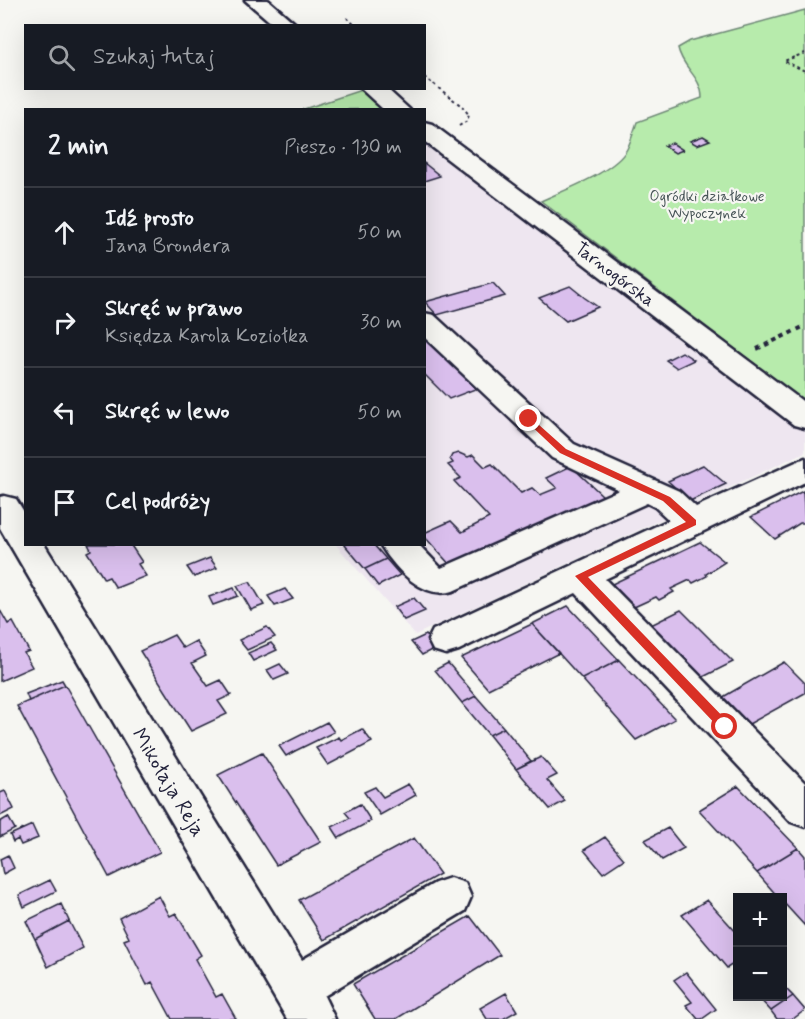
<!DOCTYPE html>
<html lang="pl">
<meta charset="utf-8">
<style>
:root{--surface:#171b24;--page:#20242c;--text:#f1f3f6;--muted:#9ea1a6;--line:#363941}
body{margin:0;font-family:Mynerve,sans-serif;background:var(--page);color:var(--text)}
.controls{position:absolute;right:18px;bottom:18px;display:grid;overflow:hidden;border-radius:0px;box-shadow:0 6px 24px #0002}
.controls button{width:54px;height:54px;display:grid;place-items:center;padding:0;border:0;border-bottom:2px solid var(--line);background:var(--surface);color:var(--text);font:30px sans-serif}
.stop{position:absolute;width:18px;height:18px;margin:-14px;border:4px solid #d93025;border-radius:50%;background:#fff}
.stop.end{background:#d93025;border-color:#fff;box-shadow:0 2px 6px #0008}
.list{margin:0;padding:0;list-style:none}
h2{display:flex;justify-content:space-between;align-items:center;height:78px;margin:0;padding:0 24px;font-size:26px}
h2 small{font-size:20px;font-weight:400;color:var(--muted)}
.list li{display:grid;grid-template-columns:39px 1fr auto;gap:18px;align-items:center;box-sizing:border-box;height:90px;padding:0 24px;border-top:2px solid var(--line)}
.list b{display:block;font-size:22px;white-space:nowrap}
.list p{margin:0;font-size:20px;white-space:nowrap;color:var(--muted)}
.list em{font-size:20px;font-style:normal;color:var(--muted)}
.icon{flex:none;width:33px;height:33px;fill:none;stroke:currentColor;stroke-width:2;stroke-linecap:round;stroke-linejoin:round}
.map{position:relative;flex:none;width:805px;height:1019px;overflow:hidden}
.search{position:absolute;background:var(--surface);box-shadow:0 6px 24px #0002;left:24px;top:24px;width:402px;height:66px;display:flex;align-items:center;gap:15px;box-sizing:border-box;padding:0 21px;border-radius:0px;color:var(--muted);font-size:22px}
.panel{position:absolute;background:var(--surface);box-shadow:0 6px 24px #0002;left:24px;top:108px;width:402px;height:438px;border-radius:0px}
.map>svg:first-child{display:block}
.built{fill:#eee6f0}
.green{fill:#b7ebac;stroke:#6c8674;stroke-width:1.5}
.building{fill:#dabfed;stroke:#22223b;stroke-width:1.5}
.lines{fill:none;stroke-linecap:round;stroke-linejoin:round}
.minor-casing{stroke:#22223b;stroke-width:5}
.path-far1{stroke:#22223b;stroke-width:2;stroke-dasharray:3 3;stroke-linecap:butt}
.path{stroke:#22223b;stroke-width:4;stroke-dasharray:4.5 4.5;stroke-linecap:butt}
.minor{fill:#f6f6f2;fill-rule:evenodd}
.route{fill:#d93025}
.labels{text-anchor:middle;stroke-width:4.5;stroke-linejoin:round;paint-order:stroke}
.far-park-label{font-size:15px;fill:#475457;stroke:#f6f6f2}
.street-label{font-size:18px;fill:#22223b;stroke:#f6f6f2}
.near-street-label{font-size:21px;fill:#22223b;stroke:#f6f6f2}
</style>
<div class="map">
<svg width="805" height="1019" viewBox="0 0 805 1019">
<rect width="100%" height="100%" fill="#f6f6f2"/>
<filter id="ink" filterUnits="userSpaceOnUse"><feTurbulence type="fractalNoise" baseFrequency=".0167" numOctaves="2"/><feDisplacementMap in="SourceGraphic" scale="12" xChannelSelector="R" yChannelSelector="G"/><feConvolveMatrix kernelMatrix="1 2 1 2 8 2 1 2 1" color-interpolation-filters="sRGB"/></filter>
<g filter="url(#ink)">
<path class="built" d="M430 141 805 427V452L415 635 336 545 424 544V143Z"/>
<path class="green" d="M805 10V402L541 201C564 190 615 172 627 149 631 141 634 131 637 122L702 98C702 77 682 68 678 48L690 41Z
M361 90 388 109 301 110Z"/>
<path class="building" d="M703 136 710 140 697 145 690 141Z
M672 143 683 150 675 153 664 146Z
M424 163 440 176 424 181Z
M493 283 505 296 437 315 425 302Z
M570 286 585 298 598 307 566 321 539 298Z
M432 335 483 386 449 399 424 374V338Z
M682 352 694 360 677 368 666 360Z
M459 453 468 457 473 455 485 467 492 464 521 493 532 488 540 495 557 488 546 478 571 466 603 496 452 567 424 536V533L451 521 462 532 489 518 454 481 461 478 448 465 453 463 450 459 452 455Z
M703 465 726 484 690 501 668 481Z
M803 491 805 523H800L775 539 751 517Z
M700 542 725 562 706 574 707 576 693 583 690 580 671 589 674 592 659 600 656 597 634 607 612 584Z
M88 544H130L142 562 138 564 146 576 116 588 109 577 104 579 87 552 91 550Z
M344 544H373L386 559 365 569Z
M210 558 217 568 194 577 187 567Z
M386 559 400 575 378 586 365 569Z
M250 582 264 605 251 610 237 586Z
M234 588 238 596 213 605 209 597Z
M285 589 293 599 275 606 268 596Z
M414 598 425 611 404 620 394 607Z
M568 606 619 660 582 679 532 624Z
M0 610 8 624 13 622 29 651 24 653 32 667 0 681Z
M681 610 733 662 703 677 651 625Z
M532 624 559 653 488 689 461 658Z
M267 627 275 637 247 650 239 640Z
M174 635 183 648 196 641 206 656 192 663 208 686 221 680 231 695 218 701 227 714 191 731 140 651Z
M426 635 437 647 422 655 411 642Z
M271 643 277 650 253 661 248 653Z
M619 660 675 719 636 740 582 679Z
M784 662 805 683V693L749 724 723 697Z
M448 663 476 696 462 703 435 670Z
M280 664 288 674 274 680 267 670Z
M62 680 65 685 29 701 26 694Z
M65 685 160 852 109 877 17 706Z
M476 696 504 728 489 735 462 703Z
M327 722 334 732 295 751 286 756 279 746Z
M504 728 531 761 516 769 489 735Z
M362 729 372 742 328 765 316 748 339 737 341 740Z
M262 753 321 842 276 865 218 775Z
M541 757 557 775 547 780 565 801 550 809 516 769Z
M408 784 416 795 380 815 364 792 375 787 383 797Z
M738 786 798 848 757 873 699 810Z
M5 791 14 809 0 816V793Z
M360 804 371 821 339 838 332 827 350 818 345 812Z
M8 817 15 829 0 837V822Z
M32 825 38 838 21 845 18 839 13 842 10 835Z
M668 828 684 848 662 860 645 840Z
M605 837 624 859 603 873 584 850Z
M414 838 440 874 324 940 299 900Z
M798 848 805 856V926L782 901V898H779L757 873Z
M8 855 14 868 3 874 0 859Z
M50 880 56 891 24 907 19 895Z
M159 896 170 916 176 913 201 955 195 959 216 997 222 994 236 1019H172L152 982 147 985 124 940 129 938 119 918Z
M707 900 738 934V961L727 968 682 915Z
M61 904 69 921 35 939 26 921Z
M470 916 500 955 396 1019H375L353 984Z
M69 921 83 948 48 967 35 939Z
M686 972 716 1009 702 1019H698L686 1005 692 1002 674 980Z
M782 985 793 996 771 1011 758 997 782 996Z
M506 993 517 1011 503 1019H487L480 1008Z
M793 996 805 1010 793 1019H777L771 1011Z"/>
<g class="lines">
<g class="minor-casing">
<path id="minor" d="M245 0H268L298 26H275Z
M360 88H386L410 110H384Z
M424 122 432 124 805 403V428L794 425 424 141Z
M424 313 434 315 574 444 679 491 696 507 805 458V482L605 579 805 783V827L791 822 576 593 459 650 446 654 433 650 428 640 433 630 669 520 655 507 647 503 453 591C423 600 395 569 380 544H418L441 568 619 490 552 458 424 337Z
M4 496 16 499 26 515V544H44L302 960 435 883 450 878 465 883 471 897 465 911 324 996 335 1019H287L0 528V497Z"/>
</g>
<path class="path-far1" d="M347 18 356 26
M805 53 784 61 805 71
M424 77 463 107 469 115 467 121 459 126"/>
<path class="path" d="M757 349 805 326"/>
<use href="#minor" class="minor"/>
</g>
</g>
<path class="route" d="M529 416 566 449 670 497 696 520V525L588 577 729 723V730H721L575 576 686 522 663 501 560 453 526 421V417Z"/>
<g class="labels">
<g class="far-park-label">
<text x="707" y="201">Ogródki działkowe<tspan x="707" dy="17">Wypoczynek</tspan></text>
</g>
<g class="street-label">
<text transform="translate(615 274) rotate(37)" y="6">Tarnogórska</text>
</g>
<g class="near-street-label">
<text transform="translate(169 782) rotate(59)" y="7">Mikołaja Reja</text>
</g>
</g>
</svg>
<div class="controls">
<button>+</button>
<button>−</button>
</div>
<div class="stop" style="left:725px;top:727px"></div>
<div class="stop end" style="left:529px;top:419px"></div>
<div class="search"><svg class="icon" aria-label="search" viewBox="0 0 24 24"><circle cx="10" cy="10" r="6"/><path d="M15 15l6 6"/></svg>Szukaj tutaj</div>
<section class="panel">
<h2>2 min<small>Pieszo · 130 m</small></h2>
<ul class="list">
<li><svg class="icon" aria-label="ahead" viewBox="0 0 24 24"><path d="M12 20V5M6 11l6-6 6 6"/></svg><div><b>Idź prosto</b><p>Jana Brondera</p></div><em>50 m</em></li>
<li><svg class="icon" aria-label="right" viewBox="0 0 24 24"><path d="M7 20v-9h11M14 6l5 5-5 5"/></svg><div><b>Skręć w prawo</b><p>Księdza Karola Koziołka</p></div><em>30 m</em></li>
<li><svg class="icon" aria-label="left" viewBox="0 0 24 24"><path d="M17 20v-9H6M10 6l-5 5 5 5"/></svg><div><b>Skręć w lewo</b></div><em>50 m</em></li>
<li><svg class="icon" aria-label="arrive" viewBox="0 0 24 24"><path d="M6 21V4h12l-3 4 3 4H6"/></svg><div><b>Cel podróży</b></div></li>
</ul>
</section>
</div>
